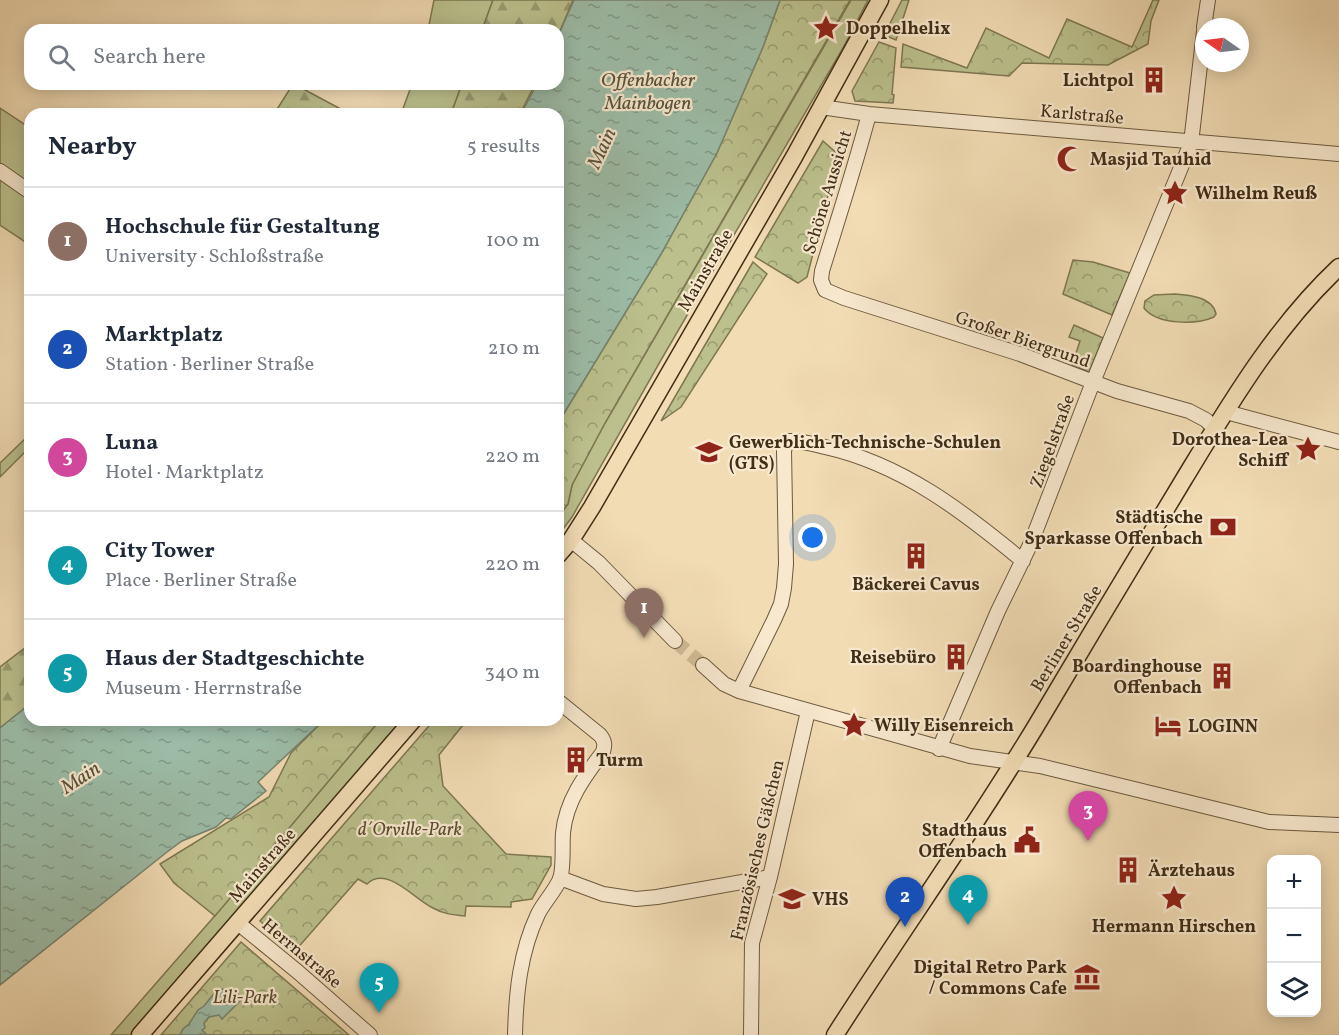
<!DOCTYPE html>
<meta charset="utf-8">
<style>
:root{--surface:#fff;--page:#f6f6f7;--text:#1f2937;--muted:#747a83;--line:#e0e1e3;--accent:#8f2418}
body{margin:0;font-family:Vollkorn,serif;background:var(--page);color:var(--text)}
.controls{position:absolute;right:18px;bottom:18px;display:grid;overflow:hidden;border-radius:12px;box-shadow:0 3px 15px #0003}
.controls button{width:54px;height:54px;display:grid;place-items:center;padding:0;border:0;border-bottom:2px solid var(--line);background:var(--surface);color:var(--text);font:30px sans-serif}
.compass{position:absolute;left:1195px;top:18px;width:54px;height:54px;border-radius:50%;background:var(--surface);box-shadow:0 3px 15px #0003;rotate:284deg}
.you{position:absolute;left:813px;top:538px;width:21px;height:21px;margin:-15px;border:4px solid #fff;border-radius:50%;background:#1a73e8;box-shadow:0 0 0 9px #1a73e833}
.badge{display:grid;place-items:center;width:39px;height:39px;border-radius:50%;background:var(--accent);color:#fff;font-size:20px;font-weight:700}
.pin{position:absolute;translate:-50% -50px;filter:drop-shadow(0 2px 3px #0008)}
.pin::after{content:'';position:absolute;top:32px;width:21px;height:18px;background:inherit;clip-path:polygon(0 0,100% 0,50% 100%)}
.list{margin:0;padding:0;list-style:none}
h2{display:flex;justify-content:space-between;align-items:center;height:78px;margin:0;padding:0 24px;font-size:26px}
h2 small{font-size:20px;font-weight:400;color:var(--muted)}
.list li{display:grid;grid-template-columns:39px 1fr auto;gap:18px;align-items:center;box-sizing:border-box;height:108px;padding:0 24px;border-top:2px solid var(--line)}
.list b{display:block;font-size:22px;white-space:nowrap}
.list p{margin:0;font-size:20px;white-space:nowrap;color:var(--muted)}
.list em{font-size:20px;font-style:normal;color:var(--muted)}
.icon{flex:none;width:33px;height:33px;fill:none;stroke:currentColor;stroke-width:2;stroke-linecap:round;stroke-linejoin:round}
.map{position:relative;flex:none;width:1339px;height:1035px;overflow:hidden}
.search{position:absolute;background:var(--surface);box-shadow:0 3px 15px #0003;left:24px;top:24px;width:540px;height:66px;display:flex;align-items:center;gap:15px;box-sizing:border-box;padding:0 21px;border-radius:18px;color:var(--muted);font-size:22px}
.panel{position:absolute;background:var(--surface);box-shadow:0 3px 15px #0003;left:24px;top:108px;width:540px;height:618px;border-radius:18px}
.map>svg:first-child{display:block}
.grass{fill:#bbc08c;stroke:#7e7751;stroke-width:1.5}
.forest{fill:url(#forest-firs);stroke:#7e7751;stroke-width:1.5}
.park{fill:url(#park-crowns);stroke:#7e7751;stroke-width:1.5}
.water{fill:url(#water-ripples);stroke:#77836d;stroke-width:1.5}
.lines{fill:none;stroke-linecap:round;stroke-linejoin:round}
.minor-tunnel{stroke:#ceb994;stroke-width:14;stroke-dasharray:14 7;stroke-linecap:butt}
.minor-casing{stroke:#6c5a3e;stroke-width:16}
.major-casing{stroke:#402e16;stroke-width:19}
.minor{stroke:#f7e8ce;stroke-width:14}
.major{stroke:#f2dcb4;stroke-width:16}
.labels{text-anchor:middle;stroke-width:4.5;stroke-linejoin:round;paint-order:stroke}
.poi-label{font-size:18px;font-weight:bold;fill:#402e16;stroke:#f7e8ce;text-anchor:start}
.street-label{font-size:18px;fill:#402e16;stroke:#f7e8ce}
.park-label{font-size:18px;font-style:italic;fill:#594b2e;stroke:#f7e8ce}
.water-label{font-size:20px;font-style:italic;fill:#57523a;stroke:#f7e8ce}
</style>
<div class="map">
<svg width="1339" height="1035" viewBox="0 0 1339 1035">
<defs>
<pattern id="forest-firs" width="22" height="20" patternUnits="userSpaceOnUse" patternTransform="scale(1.5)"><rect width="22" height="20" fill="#bbc08c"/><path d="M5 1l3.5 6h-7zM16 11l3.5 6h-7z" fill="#999c71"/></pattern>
<pattern id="park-crowns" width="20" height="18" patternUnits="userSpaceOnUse" patternTransform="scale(1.5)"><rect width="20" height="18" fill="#bbc08c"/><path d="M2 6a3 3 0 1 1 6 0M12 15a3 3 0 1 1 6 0" fill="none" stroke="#999c71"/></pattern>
<pattern id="water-ripples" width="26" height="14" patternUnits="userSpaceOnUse" patternTransform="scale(1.5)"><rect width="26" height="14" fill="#9cbca7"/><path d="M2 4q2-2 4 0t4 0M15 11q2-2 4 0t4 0" fill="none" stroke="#819987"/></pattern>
</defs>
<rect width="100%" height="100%" fill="#f2dcb4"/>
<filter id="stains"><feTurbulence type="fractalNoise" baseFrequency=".00333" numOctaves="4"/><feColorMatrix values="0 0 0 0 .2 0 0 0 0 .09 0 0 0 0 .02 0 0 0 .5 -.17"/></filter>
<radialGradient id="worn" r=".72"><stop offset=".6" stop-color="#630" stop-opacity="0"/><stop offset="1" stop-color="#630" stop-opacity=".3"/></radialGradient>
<path class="grass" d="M434 0H493L482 30H428Z
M851 0H868L843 48 661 360 572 517 558 536V516L568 504 572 485 605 423Z
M902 0H909L896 40 884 35Z
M412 84H462L451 114H401Z
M0 108 30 128V185L0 165Z
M0 175 30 195V245L0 225Z
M30 434V447L0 477V463Z
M380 720H402L131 1035H111L212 919Z"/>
<path class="forest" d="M493 0H573L558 36V30H482Z
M293 84H294L350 114H274Z
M462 84H535L520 114H451Z
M30 644V704L0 728V667Z"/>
<path class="park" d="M780 0H850L605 423 572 485 568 504 558 517V423L661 254 717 153 763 47Z
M1153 0H1159L1151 21 1148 44 1108 65 1022 63 1009 76 901 67 903 44 967 68 986 28 1049 58 1067 19 1132 47Z
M879 42 896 48 892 94 894 95 893 103 855 101 852 91Z
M823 141 841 157 834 172 807 277 798 283 755 257Z
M1073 260 1093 262 1130 273 1112 315 1063 294Z
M753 262 767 274 681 407 661 421Z
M1175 294C1189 295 1213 297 1216 314L1214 317C1196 325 1157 325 1144 308L1145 301 1154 295Z
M1074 325 1103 338 1089 372 1072 365 1080 341 1069 337Z
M324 720H380L215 916 174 883 160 864 269 797 291 753Z
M434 720H467L439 755 443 786 506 854 551 857V865L532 899 511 902V907L466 906 465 916C454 915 443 914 433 908 414 899 387 865 367 884L358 879 295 951 260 921Z
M241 942 349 1035H161Z"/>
<path class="water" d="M574 0H780L763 47 717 153 661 254 558 423V114H521L537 84H558V36Z
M30 704V720H324L258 782 266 791 231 819 226 818 216 827 182 841 167 852 0 985V728Z
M222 989 238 994 242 999 222 1019 219 1015 209 1017 204 1023 205 1028 202 1030 207 1035H180L183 1029 189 1024 198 1010 204 1006 217 990Z"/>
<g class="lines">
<path class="minor-tunnel" d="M675 641 703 665"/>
<g class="minor-casing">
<path id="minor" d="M1204 27 1208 0
M821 107 869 114 1339 154
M869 114C855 167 838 219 822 271L821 280 825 290 844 298 1020 354 1117 391 1189 411 1206 420 1215 429
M0 171 30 192
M1226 412 1339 442
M571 540 599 563 675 641
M703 665 724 684 739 691 970 756 1040 766 1269 822 1339 825
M739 691 774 620 781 604 784 588 786 564 784 450 788 441C800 440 813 444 825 447 902 464 964 512 1023 561
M939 749 998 611 1031 543 1093 382 1191 143 1204 31
M560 878 603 894 636 899 657 897 770 877
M238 923 298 972 370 1035
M515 1035C516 993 520 952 538 914 544 902 555 891 560 879 564 868 562 845 563 833 566 801 584 777 603 752 605 745 605 741 600 735L558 701
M751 1035 752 943 770 877 808 711"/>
</g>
<g class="major-casing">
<path id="major" d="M558 555 571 540 592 507 794 157 880 0
M140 1035 413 720
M835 1035C902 930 975 828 1039 721 1087 640 1135 560 1184 479 1229 405 1275 327 1339 267"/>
</g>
<use href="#minor" class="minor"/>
<use href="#major" class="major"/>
</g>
<defs>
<g id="sight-bare" transform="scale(2.07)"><path d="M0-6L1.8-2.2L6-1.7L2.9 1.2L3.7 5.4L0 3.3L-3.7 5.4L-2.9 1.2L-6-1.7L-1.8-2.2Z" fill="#8f2418" stroke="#f7e8ce" stroke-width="2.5" paint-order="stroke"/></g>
<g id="building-bare" transform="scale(2.07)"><path d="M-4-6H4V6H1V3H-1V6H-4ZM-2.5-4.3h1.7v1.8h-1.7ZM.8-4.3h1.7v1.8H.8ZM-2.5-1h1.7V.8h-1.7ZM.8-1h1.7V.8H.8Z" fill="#8f2418" stroke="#f7e8ce" stroke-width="2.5" paint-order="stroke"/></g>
<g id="mosque-bare" transform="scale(2.07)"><path d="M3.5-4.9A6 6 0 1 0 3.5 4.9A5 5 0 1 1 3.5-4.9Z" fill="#8f2418" stroke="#f7e8ce" stroke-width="2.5" paint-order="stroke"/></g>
<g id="school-bare" transform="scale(2.07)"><path d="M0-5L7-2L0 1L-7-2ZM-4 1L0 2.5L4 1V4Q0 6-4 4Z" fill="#8f2418" stroke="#f7e8ce" stroke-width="2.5" paint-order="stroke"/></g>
<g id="bank-bare" transform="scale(2.07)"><path d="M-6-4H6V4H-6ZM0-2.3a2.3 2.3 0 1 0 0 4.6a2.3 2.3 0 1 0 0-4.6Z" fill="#8f2418" stroke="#f7e8ce" stroke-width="2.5" paint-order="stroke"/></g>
<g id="hotel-bare" transform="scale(2.07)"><path d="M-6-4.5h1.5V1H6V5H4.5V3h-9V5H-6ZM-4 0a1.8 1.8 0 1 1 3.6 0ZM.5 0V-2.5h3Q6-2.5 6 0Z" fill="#8f2418" stroke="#f7e8ce" stroke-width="2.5" paint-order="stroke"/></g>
<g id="civic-bare" transform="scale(2.07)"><path d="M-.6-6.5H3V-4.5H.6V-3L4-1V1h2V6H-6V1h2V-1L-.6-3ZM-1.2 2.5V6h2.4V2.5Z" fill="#8f2418" stroke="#f7e8ce" stroke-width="2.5" paint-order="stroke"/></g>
<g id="university-bare" transform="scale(2.07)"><path d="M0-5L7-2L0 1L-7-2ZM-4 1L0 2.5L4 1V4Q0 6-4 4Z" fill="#8f2418" stroke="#f7e8ce" stroke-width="2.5" paint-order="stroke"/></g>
<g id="museum-bare" transform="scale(2.07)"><path d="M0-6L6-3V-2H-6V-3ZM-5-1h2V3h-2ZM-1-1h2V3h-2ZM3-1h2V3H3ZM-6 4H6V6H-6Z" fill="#8f2418" stroke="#f7e8ce" stroke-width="2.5" paint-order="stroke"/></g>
</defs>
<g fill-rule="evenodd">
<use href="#sight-bare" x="826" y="28"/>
<use href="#building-bare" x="1154" y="80"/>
<use href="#mosque-bare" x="1070" y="159"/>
<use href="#sight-bare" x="1175" y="193"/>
<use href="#sight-bare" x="1308" y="449"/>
<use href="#school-bare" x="709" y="452"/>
<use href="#bank-bare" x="1223" y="527"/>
<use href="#building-bare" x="916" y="556"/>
<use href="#building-bare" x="956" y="657"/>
<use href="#building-bare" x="1222" y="676"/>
<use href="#sight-bare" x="854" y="725"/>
<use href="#hotel-bare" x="1168" y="726"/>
<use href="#building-bare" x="576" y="760"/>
<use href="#civic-bare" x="1027" y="840"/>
<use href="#building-bare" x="1128" y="870"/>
<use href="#sight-bare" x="1174" y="898"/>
<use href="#university-bare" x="792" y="899"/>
<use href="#museum-bare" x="1087" y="977"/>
</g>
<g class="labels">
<g class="poi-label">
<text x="846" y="34">Doppelhelix</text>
<text x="1134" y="86" text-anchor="end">Lichtpol</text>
<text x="1090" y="165">Masjid Tauhid</text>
<text x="1195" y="199">Wilhelm Reuß</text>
<text x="1288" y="445" text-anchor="end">Dorothea-Lea<tspan x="1288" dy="21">Schiff</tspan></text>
<text x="729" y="448">Gewerblich-Technische-Schulen<tspan x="729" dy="21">(GTS)</tspan></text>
<text x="1203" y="523" text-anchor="end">Städtische<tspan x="1203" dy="21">Sparkasse Offenbach</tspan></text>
<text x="916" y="590" text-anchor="middle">Bäckerei Cavus</text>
<text x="936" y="663" text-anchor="end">Reisebüro</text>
<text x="1202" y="672" text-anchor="end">Boardinghouse<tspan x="1202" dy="21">Offenbach</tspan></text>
<text x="874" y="731">Willy Eisenreich</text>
<text x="1188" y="732">LOGINN</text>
<text x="596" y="766">Turm</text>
<text x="1007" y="836" text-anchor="end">Stadthaus<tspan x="1007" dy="21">Offenbach</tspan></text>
<text x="1148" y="876">Ärztehaus</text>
<text x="812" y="905">VHS</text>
<text x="1174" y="932" text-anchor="middle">Hermann Hirschen</text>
<text x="1067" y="973" text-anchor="end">Digital Retro Park<tspan x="1067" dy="21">/ Commons Cafe</tspan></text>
</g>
<g class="street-label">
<text transform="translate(1082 114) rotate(5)" y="6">Karlstraße</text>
<text transform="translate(827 192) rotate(-73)" y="6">Schöne Aussicht</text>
<text transform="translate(705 270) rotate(-60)" y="6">Mainstraße</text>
<text transform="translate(1023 339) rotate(19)" y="6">Großer Biergrund</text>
<text transform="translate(1052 441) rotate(-70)" y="6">Ziegelstraße</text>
<text transform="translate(1066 638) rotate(-59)" y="6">Berliner Straße</text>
<text transform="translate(757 850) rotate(-77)" y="6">Französisches Gäßchen</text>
<text transform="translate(262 865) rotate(-49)" y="6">Mainstraße</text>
<text transform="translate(302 953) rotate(40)" y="6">Herrnstraße</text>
</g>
<g class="park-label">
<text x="410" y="835">d´Orville-Park</text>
<text x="245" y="1003">Lili-Park</text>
</g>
<g class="water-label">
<text x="648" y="86">Offenbacher<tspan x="648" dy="23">Mainbogen</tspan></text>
<text transform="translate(601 148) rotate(-65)" y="7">Main</text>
<text transform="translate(80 777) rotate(-33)" y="7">Main</text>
</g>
</g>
<rect width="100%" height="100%" filter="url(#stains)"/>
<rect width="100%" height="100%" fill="url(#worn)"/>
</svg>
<div class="controls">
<button>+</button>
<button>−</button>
<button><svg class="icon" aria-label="layers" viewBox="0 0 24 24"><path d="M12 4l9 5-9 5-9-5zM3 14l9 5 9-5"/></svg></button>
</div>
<svg class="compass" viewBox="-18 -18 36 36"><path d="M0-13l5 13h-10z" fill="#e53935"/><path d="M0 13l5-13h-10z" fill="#747a83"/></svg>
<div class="you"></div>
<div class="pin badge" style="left:644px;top:638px;background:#8d6e63">1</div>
<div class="pin badge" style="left:905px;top:927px;background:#1a4fb4">2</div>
<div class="pin badge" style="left:1088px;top:841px;background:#d1479c">3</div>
<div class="pin badge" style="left:968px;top:925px;background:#0f9aa8">4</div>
<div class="pin badge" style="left:379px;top:1013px;background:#0f9aa8">5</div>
<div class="search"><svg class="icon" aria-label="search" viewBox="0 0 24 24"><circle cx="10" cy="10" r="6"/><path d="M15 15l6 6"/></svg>Search here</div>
<section class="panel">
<h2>Nearby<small>5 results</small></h2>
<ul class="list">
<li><span class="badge" style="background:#8d6e63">1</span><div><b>Hochschule für Gestaltung</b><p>University · Schloßstraße</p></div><em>100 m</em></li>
<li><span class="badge" style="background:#1a4fb4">2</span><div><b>Marktplatz</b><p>Station · Berliner Straße</p></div><em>210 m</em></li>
<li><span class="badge" style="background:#d1479c">3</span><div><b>Luna</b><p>Hotel · Marktplatz</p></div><em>220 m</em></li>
<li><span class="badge" style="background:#0f9aa8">4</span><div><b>City Tower</b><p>Place · Berliner Straße</p></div><em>220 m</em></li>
<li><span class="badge" style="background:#0f9aa8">5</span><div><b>Haus der Stadtgeschichte</b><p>Museum · Herrnstraße</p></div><em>340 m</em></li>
</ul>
</section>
</div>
